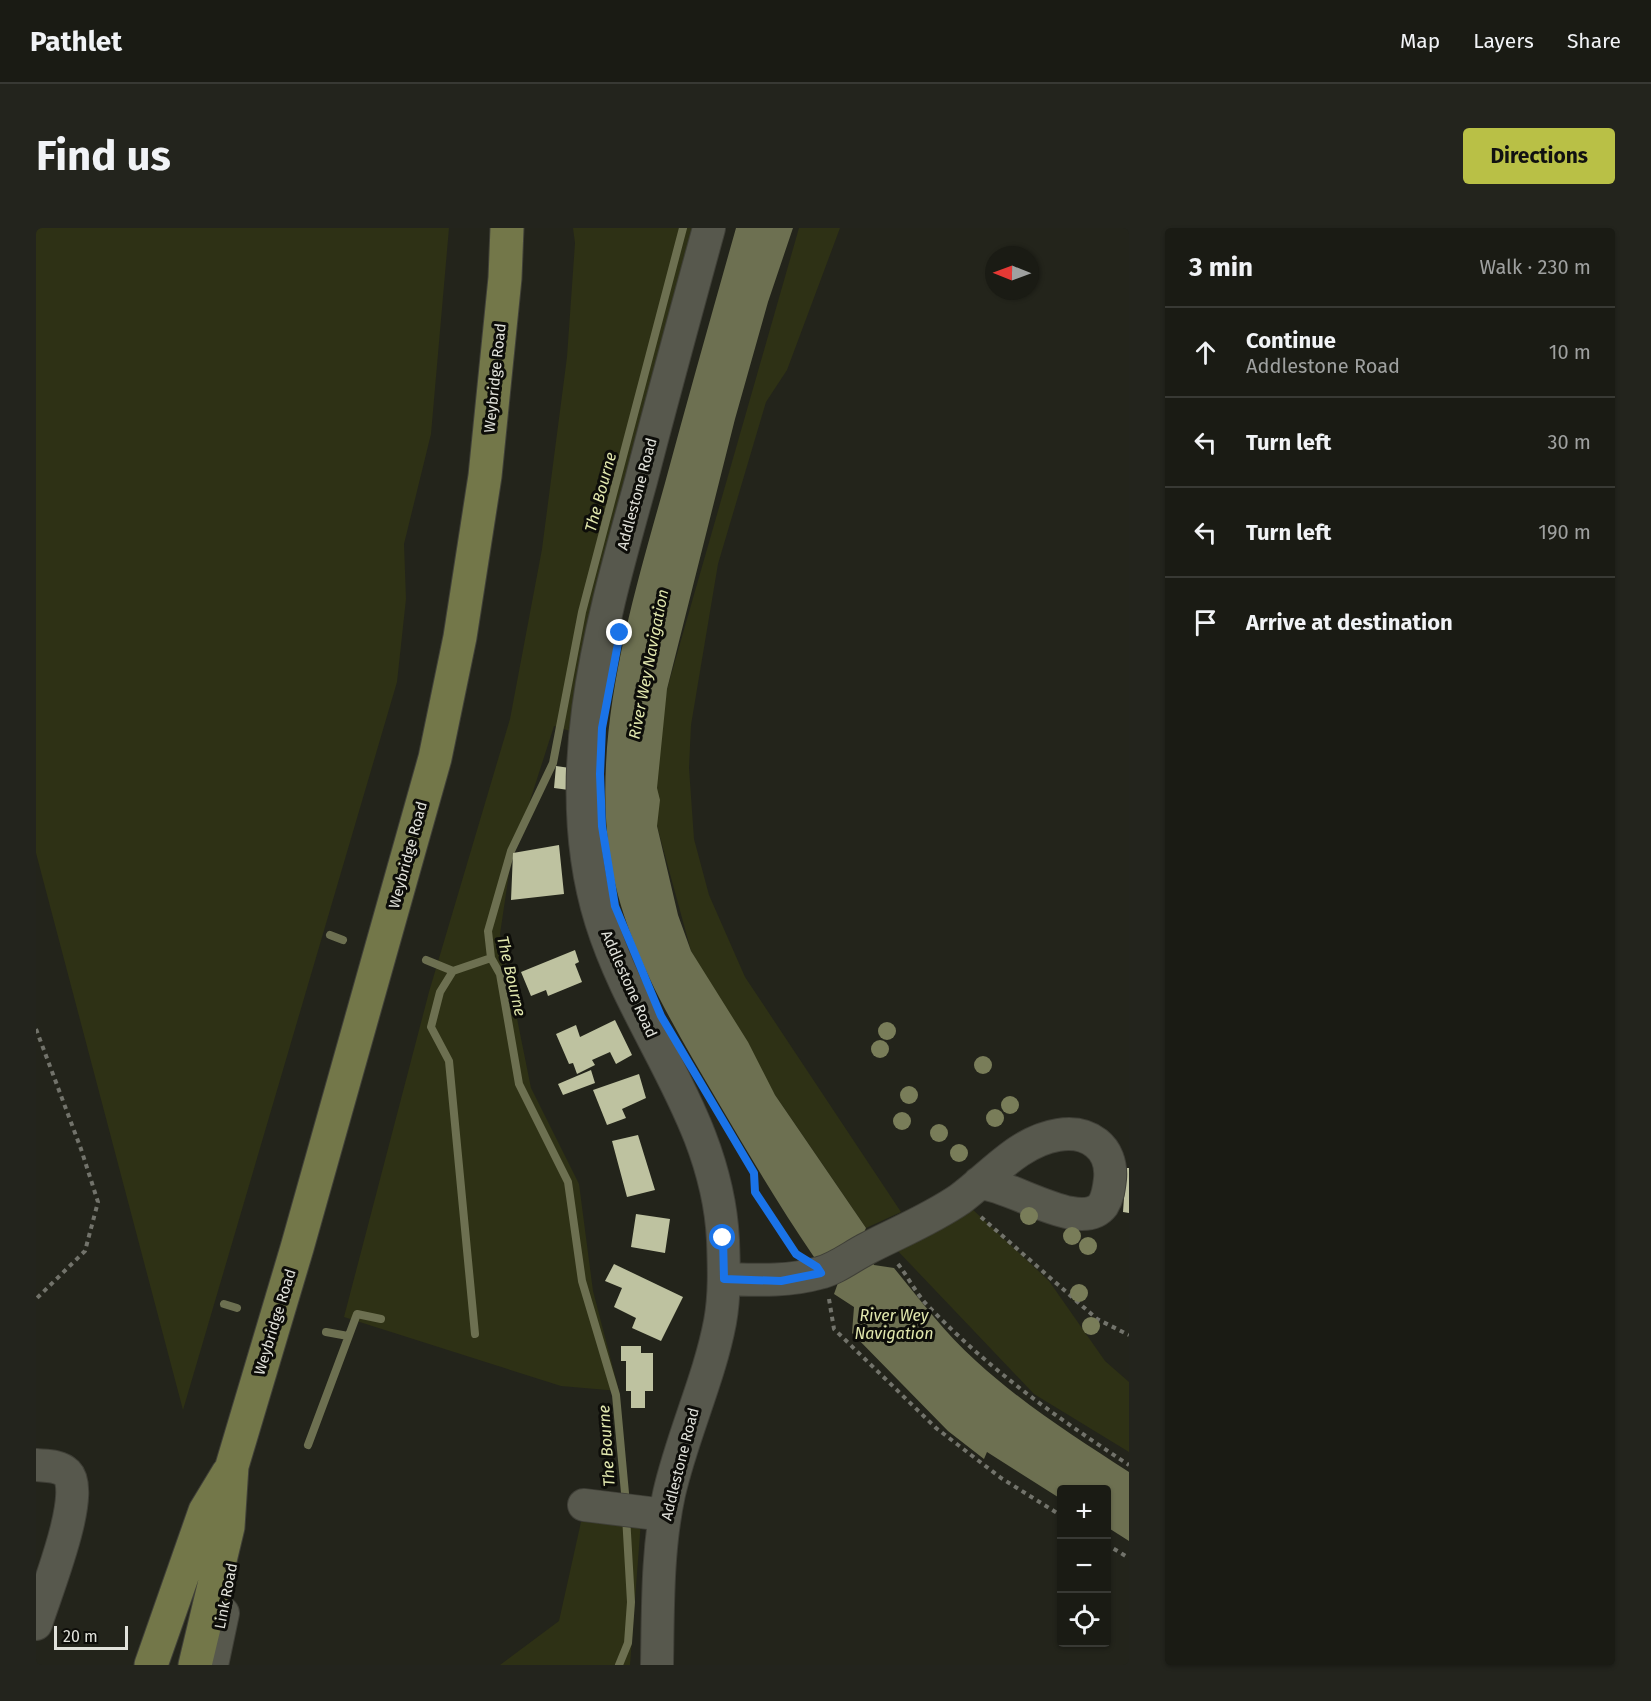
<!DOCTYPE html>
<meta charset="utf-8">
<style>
:root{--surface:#1a1b14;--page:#23241d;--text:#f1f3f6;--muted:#9fa1a0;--line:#383934;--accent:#b9c046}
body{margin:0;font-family:"Fira Sans",sans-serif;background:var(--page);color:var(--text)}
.controls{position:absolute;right:18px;bottom:18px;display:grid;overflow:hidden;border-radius:6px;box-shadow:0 2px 4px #0004}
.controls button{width:54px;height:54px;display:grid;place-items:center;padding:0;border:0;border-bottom:2px solid var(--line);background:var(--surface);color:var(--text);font:30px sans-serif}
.compass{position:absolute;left:949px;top:18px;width:54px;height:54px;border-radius:50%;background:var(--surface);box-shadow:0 2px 4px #0004;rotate:271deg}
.scale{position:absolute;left:18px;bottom:15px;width:74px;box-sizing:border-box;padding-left:6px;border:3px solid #e1e2db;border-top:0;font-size:16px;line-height:21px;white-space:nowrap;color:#e1e2db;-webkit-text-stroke:4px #0d0d09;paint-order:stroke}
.stop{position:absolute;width:18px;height:18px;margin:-14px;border:4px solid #1a73e8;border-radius:50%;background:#fff}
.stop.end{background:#1a73e8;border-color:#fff;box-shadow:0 2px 6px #0008}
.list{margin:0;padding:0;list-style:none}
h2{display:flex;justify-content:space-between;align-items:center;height:78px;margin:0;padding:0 24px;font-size:26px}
h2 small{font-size:20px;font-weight:400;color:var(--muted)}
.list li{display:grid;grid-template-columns:39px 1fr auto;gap:18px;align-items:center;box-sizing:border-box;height:90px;padding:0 24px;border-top:2px solid var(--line)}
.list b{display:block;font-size:22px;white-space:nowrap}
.list p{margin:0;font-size:20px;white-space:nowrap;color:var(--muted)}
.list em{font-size:20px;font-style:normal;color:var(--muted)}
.icon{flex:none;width:33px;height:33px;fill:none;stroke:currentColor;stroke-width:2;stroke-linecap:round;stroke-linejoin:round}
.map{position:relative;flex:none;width:1093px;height:1437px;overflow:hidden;border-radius:6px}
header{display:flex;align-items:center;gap:36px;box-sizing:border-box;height:84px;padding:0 30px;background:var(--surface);border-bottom:2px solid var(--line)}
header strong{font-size:28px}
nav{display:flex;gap:33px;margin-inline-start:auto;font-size:21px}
.intro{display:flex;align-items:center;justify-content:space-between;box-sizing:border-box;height:144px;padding:0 36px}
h1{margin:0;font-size:42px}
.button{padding:15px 27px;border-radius:6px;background:var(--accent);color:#111;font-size:21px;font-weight:700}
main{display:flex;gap:36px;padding:0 36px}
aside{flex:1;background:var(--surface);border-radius:6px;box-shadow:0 2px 4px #0004}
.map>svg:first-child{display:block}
.green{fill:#2e3115}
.water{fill:#6d7051}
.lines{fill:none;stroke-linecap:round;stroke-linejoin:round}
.stream{stroke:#6d7051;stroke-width:8}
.building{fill:#bec2a0}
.minor-casing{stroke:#404038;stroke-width:34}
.major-casing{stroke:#404038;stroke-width:35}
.path{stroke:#72736b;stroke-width:4;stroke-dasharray:4.5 4.5;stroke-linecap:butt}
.minor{stroke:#57584d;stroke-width:32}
.major{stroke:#737749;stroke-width:33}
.tree{fill:#797d59}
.route{stroke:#1a73e8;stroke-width:8}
.labels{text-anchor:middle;stroke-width:6;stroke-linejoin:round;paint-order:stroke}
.street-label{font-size:15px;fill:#e1e2db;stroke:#0d0d09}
.water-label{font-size:16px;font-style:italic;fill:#e2e8ae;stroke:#0d0d09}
</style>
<header>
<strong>Pathlet</strong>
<nav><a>Map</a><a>Layers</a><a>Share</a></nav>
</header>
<div class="intro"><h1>Find us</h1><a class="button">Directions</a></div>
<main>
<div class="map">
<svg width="1093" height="1437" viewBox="0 0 1093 1437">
<rect width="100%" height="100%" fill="#23241b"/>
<path class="green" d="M0 0H413L395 206 368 316 370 371 361 454 147 1182 0 625Z
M537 0H656L563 353 534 503 518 498 475 632 464 706 495 860 543 956 557 1063 583 1163 525 1158 308 1089 393 764 474 491 506 321 531 129 539 15Z
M763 0H804L751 142 730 174 682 336 655 497 653 540 658 611 673 667 709 749 865 984 830 1000 739 867 655 723 621 598 618 533 631 461Z
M933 978 1013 1053 1069 1133 1093 1154V1224L998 1166 859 1020Z
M605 1293 594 1437H464L523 1393 545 1294Z"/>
<path class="water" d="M700 0H757L732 74 699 191 631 461 621 560 624 572 621 598 642 687 655 723 712 814 739 867 830 1000 824 1013 838 1037 858 1040C884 1072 909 1105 940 1133 987 1176 1040 1210 1093 1244V1313L1071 1299 1070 1262H1026L1025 1271 951 1224 948 1231 912 1203 816 1105 818 1079 798 1066 803 1052 790 1032 778 1029C744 979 713 927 682 874 637 797 585 713 573 623 557 499 596 373 629 255 652 170 676 85 700 0Z"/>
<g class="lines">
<path class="stream" d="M294 707 307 712
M390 732 417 743
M188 1076 201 1080
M290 1104 312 1108
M439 1106 413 833 395 799 404 764 417 743 455 730
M272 1217 321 1086 345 1091
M590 1276 580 1167 546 1053 532 954 483 856 464 746 455 730 452 703 475 623 517 535 546 384 647 0
M583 1437 592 1415 595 1374 590 1288"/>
</g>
<path class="building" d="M520 538 534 540 533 562 518 560Z
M523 617 528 666 475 672 477 625Z
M539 722 543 734 539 736 546 754 512 768 510 762 495 768 485 744Z
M579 792 596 827 580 836 574 824 556 832 559 837 541 846 537 835 533 836 520 806 540 797 544 809Z
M555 842 559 855 527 867 522 856Z
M603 846 610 870 586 881 590 890 571 897 557 862Z
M602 907 619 962 591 969 576 913Z
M1090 940H1093V985L1087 984Z
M600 986 634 991 629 1025 595 1019Z
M578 1036 647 1069 625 1113 596 1100 600 1090 578 1079 586 1060 569 1053Z
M585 1118H605V1125H617V1163H609V1180H595V1163H590V1133H585Z"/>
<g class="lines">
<g class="minor-casing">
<path id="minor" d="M688 1051C720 1052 751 1054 783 1045 800 1041 816 1028 832 1020 863 1004 895 991 924 971 954 949 983 913 1022 907 1052 902 1077 919 1074 951 1073 960 1072 969 1067 977 1045 1006 975 956 943 955
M0 1237C10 1238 23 1237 31 1245 51 1265 8 1369 0 1396
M548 1277 629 1287
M176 1437 187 1385
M621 1437C622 1380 621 1321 633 1266 646 1208 673 1152 684 1094 689 1067 688 1039 687 1012 681 890 600 805 565 693 520 548 566 394 605 253 627 168 650 84 673 0"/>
</g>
<g class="major-casing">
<path id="major" d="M115 1437 169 1283 192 1245
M159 1437 192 1299 196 1238 261 1020 399 530 424 409 449 248 469 50 471 0"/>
</g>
<path class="path" d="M0 801 45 921 62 974 49 1023 0 1071
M693 904 718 945 719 964 757 1022
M945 989 1061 1091 1093 1107
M862 1036C872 1049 880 1065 891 1077 955 1143 1017 1187 1093 1237
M793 1071 798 1101 900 1200 965 1250 1026 1288
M1070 1316 1093 1330"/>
<use href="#minor" class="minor"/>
<use href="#major" class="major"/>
</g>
<g class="tree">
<circle cx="851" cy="803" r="9"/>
<circle cx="844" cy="821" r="9"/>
<circle cx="947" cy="837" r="9"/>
<circle cx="873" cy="867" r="9"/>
<circle cx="974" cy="877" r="9"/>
<circle cx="959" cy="890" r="9"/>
<circle cx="866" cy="893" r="9"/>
<circle cx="903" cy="905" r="9"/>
<circle cx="923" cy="925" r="9"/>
<circle cx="993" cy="988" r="9"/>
<circle cx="1036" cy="1008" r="9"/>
<circle cx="1052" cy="1018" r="9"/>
<circle cx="1043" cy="1065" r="9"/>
<circle cx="1055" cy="1098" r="9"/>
</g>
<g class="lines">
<path class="route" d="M584 405 566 500 564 546 566 598 579 678 625 788 718 945 719 964 760 1026 781 1039 785 1045 745 1053 688 1051 687 1010"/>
</g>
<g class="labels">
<g class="street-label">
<text transform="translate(459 150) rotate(-84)" y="5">Weybridge Road</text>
<text transform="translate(601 266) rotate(-75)" y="5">Addlestone Road</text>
<text transform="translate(372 627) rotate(-75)" y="5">Weybridge Road</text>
<text transform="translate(593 756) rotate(66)" y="5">Addlestone Road</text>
<text transform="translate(239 1094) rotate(-73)" y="5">Weybridge Road</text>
<text transform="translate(644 1236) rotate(-76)" y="5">Addlestone Road</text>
<text transform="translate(190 1368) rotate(-79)" y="5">Link Road</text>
</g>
<g class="water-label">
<text transform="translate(564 264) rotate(-75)" y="6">The Bourne</text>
<text transform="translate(612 436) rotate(-79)" y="6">River Wey Navigation</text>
<text transform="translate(476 748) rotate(77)" y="6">The Bourne</text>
<text x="858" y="1093">River Wey<tspan x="858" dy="18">Navigation</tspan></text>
<text transform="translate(570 1218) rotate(-94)" y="6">The Bourne</text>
</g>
</g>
</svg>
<div class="controls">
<button>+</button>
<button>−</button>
<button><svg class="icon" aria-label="locate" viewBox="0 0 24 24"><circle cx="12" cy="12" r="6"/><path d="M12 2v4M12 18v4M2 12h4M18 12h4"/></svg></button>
</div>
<svg class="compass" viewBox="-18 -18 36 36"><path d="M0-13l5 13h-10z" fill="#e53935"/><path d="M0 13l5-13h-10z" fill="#9fa1a0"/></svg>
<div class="scale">20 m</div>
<div class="stop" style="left:687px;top:1010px"></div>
<div class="stop end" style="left:584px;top:405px"></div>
</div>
<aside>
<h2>3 min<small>Walk · 230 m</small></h2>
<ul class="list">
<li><svg class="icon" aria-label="ahead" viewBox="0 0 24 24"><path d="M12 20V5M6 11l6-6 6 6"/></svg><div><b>Continue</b><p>Addlestone Road</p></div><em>10 m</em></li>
<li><svg class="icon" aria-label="left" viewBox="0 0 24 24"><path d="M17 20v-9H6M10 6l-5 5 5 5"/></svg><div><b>Turn left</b></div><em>30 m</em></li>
<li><svg class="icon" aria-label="left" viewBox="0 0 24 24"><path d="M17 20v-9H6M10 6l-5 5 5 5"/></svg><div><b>Turn left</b></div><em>190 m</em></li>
<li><svg class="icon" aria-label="arrive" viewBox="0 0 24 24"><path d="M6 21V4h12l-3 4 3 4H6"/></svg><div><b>Arrive at destination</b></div></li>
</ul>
</aside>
</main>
